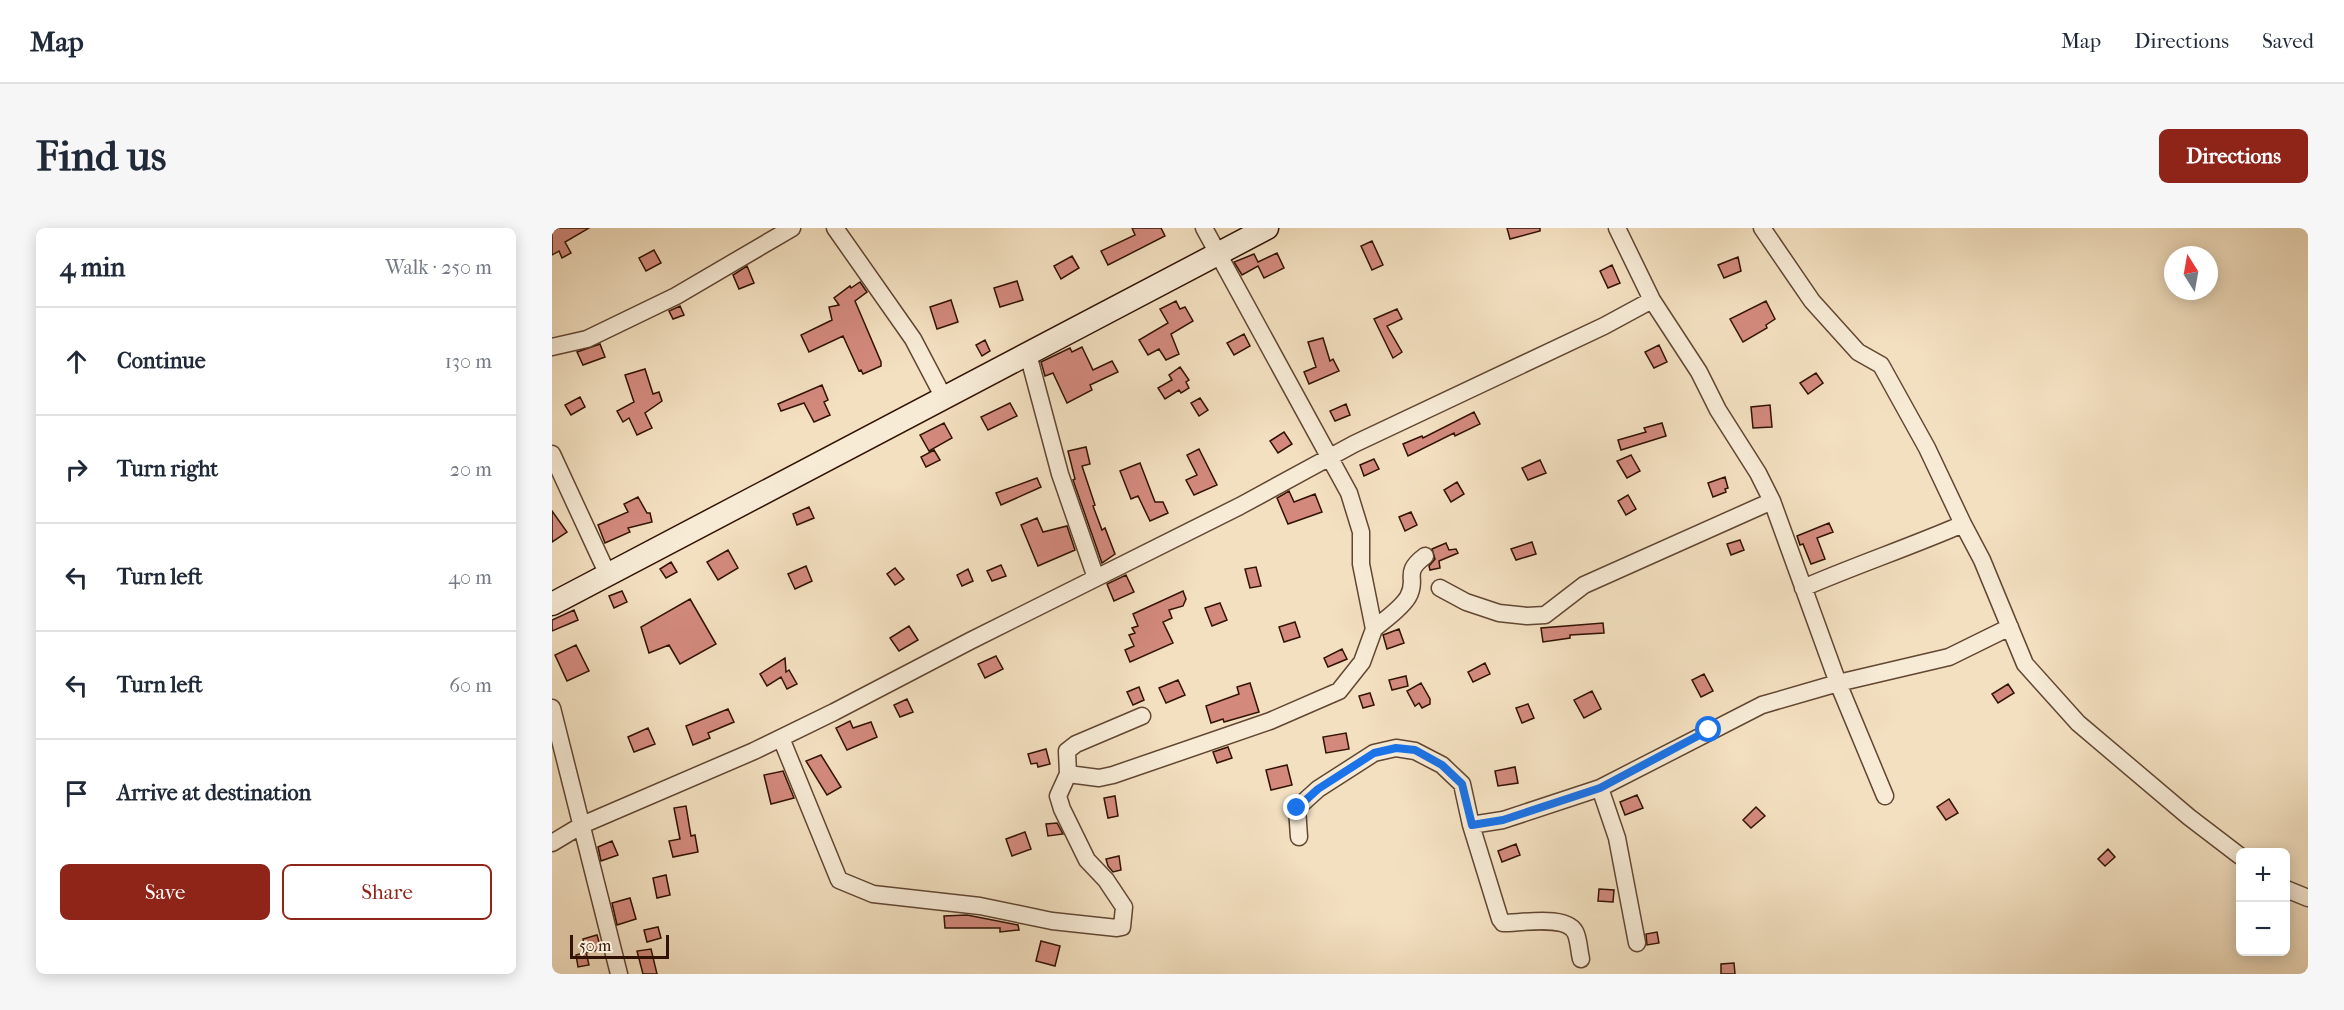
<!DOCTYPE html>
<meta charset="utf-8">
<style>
:root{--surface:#fff;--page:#f6f6f7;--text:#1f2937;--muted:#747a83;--line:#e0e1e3;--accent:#8f2418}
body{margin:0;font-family:"IM FELL French Canon",serif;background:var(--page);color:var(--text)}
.controls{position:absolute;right:18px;bottom:18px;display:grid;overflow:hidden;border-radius:9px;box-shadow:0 3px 15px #0003}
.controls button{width:54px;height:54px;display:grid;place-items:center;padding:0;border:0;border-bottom:2px solid var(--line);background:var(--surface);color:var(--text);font:30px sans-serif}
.compass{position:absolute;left:1612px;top:18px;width:54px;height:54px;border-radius:50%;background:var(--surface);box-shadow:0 3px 15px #0003;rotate:349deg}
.scale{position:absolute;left:18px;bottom:15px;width:99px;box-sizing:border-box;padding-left:6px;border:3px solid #321203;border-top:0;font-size:16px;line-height:21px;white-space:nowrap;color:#321203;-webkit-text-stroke:4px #f7ebd6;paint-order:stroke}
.stop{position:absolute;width:18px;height:18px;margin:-14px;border:4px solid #1a73e8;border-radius:50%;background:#fff}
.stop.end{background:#1a73e8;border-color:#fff;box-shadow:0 2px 6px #0008}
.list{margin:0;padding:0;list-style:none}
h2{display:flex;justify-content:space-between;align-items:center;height:78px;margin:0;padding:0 24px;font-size:26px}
h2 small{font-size:20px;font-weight:400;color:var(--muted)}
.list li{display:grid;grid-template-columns:39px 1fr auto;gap:18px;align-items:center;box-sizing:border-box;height:108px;padding:0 24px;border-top:2px solid var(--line)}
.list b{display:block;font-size:22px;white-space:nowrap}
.list em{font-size:20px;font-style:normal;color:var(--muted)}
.actions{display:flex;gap:12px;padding:18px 24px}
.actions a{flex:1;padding:14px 0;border:2px solid var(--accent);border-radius:9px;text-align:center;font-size:21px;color:var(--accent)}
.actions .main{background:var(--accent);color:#fff}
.icon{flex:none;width:33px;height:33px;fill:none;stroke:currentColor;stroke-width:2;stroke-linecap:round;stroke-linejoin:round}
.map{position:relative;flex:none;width:1756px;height:746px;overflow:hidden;border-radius:9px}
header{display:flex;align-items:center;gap:36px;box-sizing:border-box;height:84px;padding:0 30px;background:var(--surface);border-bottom:2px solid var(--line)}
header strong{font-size:28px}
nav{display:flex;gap:33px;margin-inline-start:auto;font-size:21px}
.intro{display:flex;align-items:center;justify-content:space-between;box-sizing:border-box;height:144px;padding:0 36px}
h1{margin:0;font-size:42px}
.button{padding:15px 27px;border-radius:9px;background:var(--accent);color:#fff;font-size:21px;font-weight:700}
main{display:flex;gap:36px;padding:0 36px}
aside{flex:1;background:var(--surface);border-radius:9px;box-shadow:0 3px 15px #0003}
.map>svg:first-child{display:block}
.building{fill:#d38a7d;stroke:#321203;stroke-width:1.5}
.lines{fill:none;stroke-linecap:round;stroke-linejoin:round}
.minor-casing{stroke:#624632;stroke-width:19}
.secondary-casing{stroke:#321203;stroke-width:25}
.minor{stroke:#f7ebd6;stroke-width:16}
.secondary{stroke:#f7ebd6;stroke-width:22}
.route{stroke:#1a73e8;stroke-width:8}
</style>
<header>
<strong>Map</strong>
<nav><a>Map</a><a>Directions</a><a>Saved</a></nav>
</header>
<div class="intro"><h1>Find us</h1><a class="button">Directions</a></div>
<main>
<aside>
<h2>4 min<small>Walk · 250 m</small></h2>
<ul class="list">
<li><svg class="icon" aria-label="ahead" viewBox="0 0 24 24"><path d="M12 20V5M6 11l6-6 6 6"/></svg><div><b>Continue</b></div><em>130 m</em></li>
<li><svg class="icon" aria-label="right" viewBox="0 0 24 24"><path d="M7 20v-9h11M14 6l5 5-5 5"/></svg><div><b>Turn right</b></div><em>20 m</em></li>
<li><svg class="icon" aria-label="left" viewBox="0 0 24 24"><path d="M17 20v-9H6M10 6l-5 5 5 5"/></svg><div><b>Turn left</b></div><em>40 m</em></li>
<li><svg class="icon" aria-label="left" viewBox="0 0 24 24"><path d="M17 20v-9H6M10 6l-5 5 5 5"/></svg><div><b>Turn left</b></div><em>60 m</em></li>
<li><svg class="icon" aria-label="arrive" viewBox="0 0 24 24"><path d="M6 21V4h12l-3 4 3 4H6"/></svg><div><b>Arrive at destination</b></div></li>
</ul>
<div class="actions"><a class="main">Save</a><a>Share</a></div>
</aside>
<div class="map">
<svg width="1756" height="746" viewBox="0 0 1756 746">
<rect width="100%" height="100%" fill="#f3e0c0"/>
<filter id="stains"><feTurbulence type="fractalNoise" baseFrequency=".00333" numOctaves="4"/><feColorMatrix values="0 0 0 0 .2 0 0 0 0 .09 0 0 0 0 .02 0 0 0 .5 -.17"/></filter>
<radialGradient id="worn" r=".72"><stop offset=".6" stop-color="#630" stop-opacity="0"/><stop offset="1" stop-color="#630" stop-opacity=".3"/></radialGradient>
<path class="building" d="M6 0H37L13 14 19 25 10 30 7 23 0 27V3Z
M580 0H609L613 8 556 37 549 23 583 7Z
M955 0H988V3L958 11Z
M820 13 831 37 820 42 809 18Z
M102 22 109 35 94 43 87 30Z
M725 25 732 40 712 50 706 38 690 47 682 34 702 26 706 34Z
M520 28 527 40 509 51 502 38Z
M1186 29 1189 43 1172 50 1166 37Z
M1060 37 1068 55 1056 60 1048 43Z
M195 38 202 55 187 61 181 47Z
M465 53 471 72 448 79 442 60Z
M308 54 315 64 303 73 329 134V138L311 146 309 142 307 143 291 108 257 124 249 107 280 92 277 79 287 77 282 70 298 58 299 60Z
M399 72 406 94 385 101 378 79Z
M624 73 628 81 633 79 641 93 619 106 627 126 614 132 607 121 596 127 587 112 616 95 608 81Z
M1214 73 1223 91 1214 97 1215 100 1191 114 1178 91Z
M128 78 132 87 121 91 117 83Z
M845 81 850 91 835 98 850 124 841 130 822 91Z
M692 106 698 118 682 127 675 115Z
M771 110 778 133 781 131 787 143 757 156 752 144 764 139 756 114Z
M433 112 438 123 430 128 424 117Z
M48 116 53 129 31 137 25 124Z
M1107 117 1115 134 1102 140 1093 124Z
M530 119 541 142 560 133 566 144 538 157 540 162 515 175 501 145 493 148 489 134 518 120 520 124Z
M628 139 637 152 634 154 637 160 629 165 627 162 613 171 606 160 620 152 617 147Z
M93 141 101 166 107 164 110 173 93 185 100 200 85 207 77 190 71 194 65 183 82 174 73 147Z
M1264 145 1271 155 1256 166 1248 155Z
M270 157 276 172 272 174 278 187 262 194 252 175 229 183 226 176Z
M28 169 33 179 19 187 13 177Z
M648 170 656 182 647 188 639 175Z
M458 175 465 188 436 202 429 189Z
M794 176 798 187 783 193 778 183Z
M1218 177 1220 199 1201 200 1199 179Z
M922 184 928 196 903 208 902 205 856 228 851 216 870 208 871 210Z
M392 195 400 210 377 223 368 207Z
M1110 195 1114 208 1069 222 1066 212 1094 204 1092 200Z
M732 204 740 216 726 225 718 213Z
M534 219 538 236 530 238 543 277 541 278 550 302 553 300 563 326 550 335 521 252 523 251 516 223Z
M647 221 665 257 642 267 634 252 645 247 635 227Z
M382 222 388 232 374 239 369 229Z
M1079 227 1088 243 1075 250 1065 233Z
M822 231 827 241 812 248 808 237Z
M988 232 994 245 976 252 970 240Z
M588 235 603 274H611L616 285 598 293 586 268 579 271 568 243Z
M1173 249 1176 260 1173 261 1174 264 1161 269 1156 255Z
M485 250 489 259 449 277 444 265Z
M905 254 912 266 899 274 892 262Z
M737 263 742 274 763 266 770 284 736 296 725 270Z
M1076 267 1084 281 1074 287 1066 273Z
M86 269 95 285H98L100 294 76 300 78 304 53 315 46 297 76 284 72 276Z
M257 279 262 290 245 297 241 286Z
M0 283 15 304 0 314Z
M859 284 865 297 853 303 847 289Z
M485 290 491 304 515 298 523 322 486 338 469 297Z
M1277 295 1281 304 1265 310 1273 331 1259 336 1251 316 1248 317 1245 308Z
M1188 312 1192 322 1179 327 1175 316Z
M980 314 984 326 964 332 959 321Z
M894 315 897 322 904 321 906 325 887 333 888 340 878 342 877 338 883 331 880 321Z
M176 322 186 340 166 352 155 334Z
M119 334 125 344 114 350 108 341Z
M449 337 454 348 440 353 435 343Z
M254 338 260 353 243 361 236 346Z
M704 339 709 358 698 360 693 341Z
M343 340 352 351 343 357 335 346Z
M416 341 421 353 410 358 405 347Z
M574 347 582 364 562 373 555 356Z
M70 363 75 374 62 380 57 368Z
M631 363 634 371 631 378 617 382 620 390 611 394 621 415 578 434 573 422 582 418 577 407 583 405 580 400 586 398 581 386Z
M138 371 164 416 128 436 117 417 97 425 89 399Z
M668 375 675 392 660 398 653 380Z
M22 382 26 392 0 403V392Z
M743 394 748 409 732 414 727 399Z
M1051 395 1052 405 1018 407V410L991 414 989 400Z
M357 398 366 412 347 423 338 410Z
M847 401 852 415 835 421 831 407Z
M24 417 37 443 15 453 3 427Z
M790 421 795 431 776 439 772 430Z
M444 428 451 441 433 450 426 436Z
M233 430 234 444 237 442 245 456 235 461 229 449 215 458 208 446Z
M933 435 938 446 921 454 916 444Z
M1152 446 1161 463 1149 469 1140 452Z
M854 448 856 458 840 462 837 452Z
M626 452 633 467 614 475 607 460Z
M698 455 707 484 672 494 671 491 659 495 654 478 687 466 685 459Z
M869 455 878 471V476L870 480 867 475 863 478 855 463Z
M1456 456 1462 465 1446 475 1440 466Z
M587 459 592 472 581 477 575 464Z
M1040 463 1049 481 1032 490 1022 472Z
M818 465 822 477 811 480 807 468Z
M355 471 361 484 348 489 342 477Z
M976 476 982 490 970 495 964 480Z
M176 481 182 494 156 505 158 510 141 517 134 498Z
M298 493 301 500 319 494 325 509 295 522 284 500Z
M96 500 103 516 82 524 76 509Z
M794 505 797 521 774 525 771 509Z
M676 519 680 530 665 535 661 524Z
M494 521 498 536 486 539 485 535 479 536 476 526Z
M269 527 289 559 275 567 254 533Z
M735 537 740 557 719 562 714 542Z
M963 539 966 555 946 558 943 543Z
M231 543 242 570 219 576 212 547Z
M1085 567 1091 580 1073 587 1068 574Z
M563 568 566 588 556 590 552 570Z
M1397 571 1406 585 1394 592 1385 579Z
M134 578 139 608 143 607 146 624 121 629 117 613 128 611 122 580Z
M1204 579 1213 588 1199 600 1191 592Z
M505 595 511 606 496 608 494 596Z
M473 604 479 621 460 628 454 611Z
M60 613 66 627 49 633 46 619Z
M964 616 968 627 950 634 946 623Z
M1556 621 1563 629 1553 638 1546 631Z
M567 628 569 642 561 644 556 638 554 631Z
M114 647 118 667 105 670 101 650Z
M1047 661 1062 662 1061 674 1046 673Z
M78 670 84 691 65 697 60 675Z
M415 687 466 697 467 702 448 704V700H393L392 688Z
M106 699 109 710 95 714 92 702Z
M1105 704 1107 715 1095 717 1094 706Z
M45 707 49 721 34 725 31 711Z
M489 713 508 718 503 738 484 733Z
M99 721 105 746H91L85 723Z
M34 724 37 737 26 739 24 727Z
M1182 735 1183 746H1169V736Z"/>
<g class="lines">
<g class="minor-casing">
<path id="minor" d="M283 0 361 111 392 170
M1065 0 1100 72 1147 144 1166 182 1206 245 1220 273 1286 455 1333 568
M1210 0 1260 73 1306 124 1329 137 1375 220 1411 296 1430 332 1473 436 1526 495 1637 589 1688 628
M0 119 35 111 124 68 240 0
M476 126 508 246 544 350
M0 226 56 347
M888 360 914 374 947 385 975 388 993 387 1032 357 1220 273
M1251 360C1304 337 1358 319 1411 296
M822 401C832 392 849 381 856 369 867 350 849 346 873 328
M0 480 67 746
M229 510 287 652 321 666 428 678 500 693 565 700 570 699 572 679 554 652 535 632 510 581 506 568 516 546 515 523 524 516 590 488
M516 546 547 550 561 547 718 493 787 463 810 434 822 401 809 336V304L797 265 652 0
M1048 560 1065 610 1085 715
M919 597 951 592 1048 560 1210 477 1286 455 1397 429 1458 399
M747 609 745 580 766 561 822 525 844 520 863 523 890 537 910 556 919 597 948 691 951 695C970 695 1017 686 1024 706 1027 714 1027 723 1029 731
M0 615 30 597 202 523 282 484 418 413 688 278 802 216 1052 98 1100 72
M1734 661 1756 670"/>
</g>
<g class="secondary-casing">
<path id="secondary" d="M0 376 715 0"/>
</g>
<use href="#minor" class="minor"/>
<use href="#secondary" class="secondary"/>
</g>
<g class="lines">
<path class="route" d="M745 580 766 561 822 525 844 520 863 522 890 537 910 556 920 597 951 592 1048 560 1157 502"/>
</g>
<rect width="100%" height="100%" filter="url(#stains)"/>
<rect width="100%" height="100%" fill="url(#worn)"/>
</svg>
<div class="controls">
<button>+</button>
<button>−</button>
</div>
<svg class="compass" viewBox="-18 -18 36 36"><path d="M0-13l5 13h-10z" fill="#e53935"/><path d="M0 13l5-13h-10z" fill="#747a83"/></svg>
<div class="scale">50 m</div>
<div class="stop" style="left:1157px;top:502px"></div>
<div class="stop end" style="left:745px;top:580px"></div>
</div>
</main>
